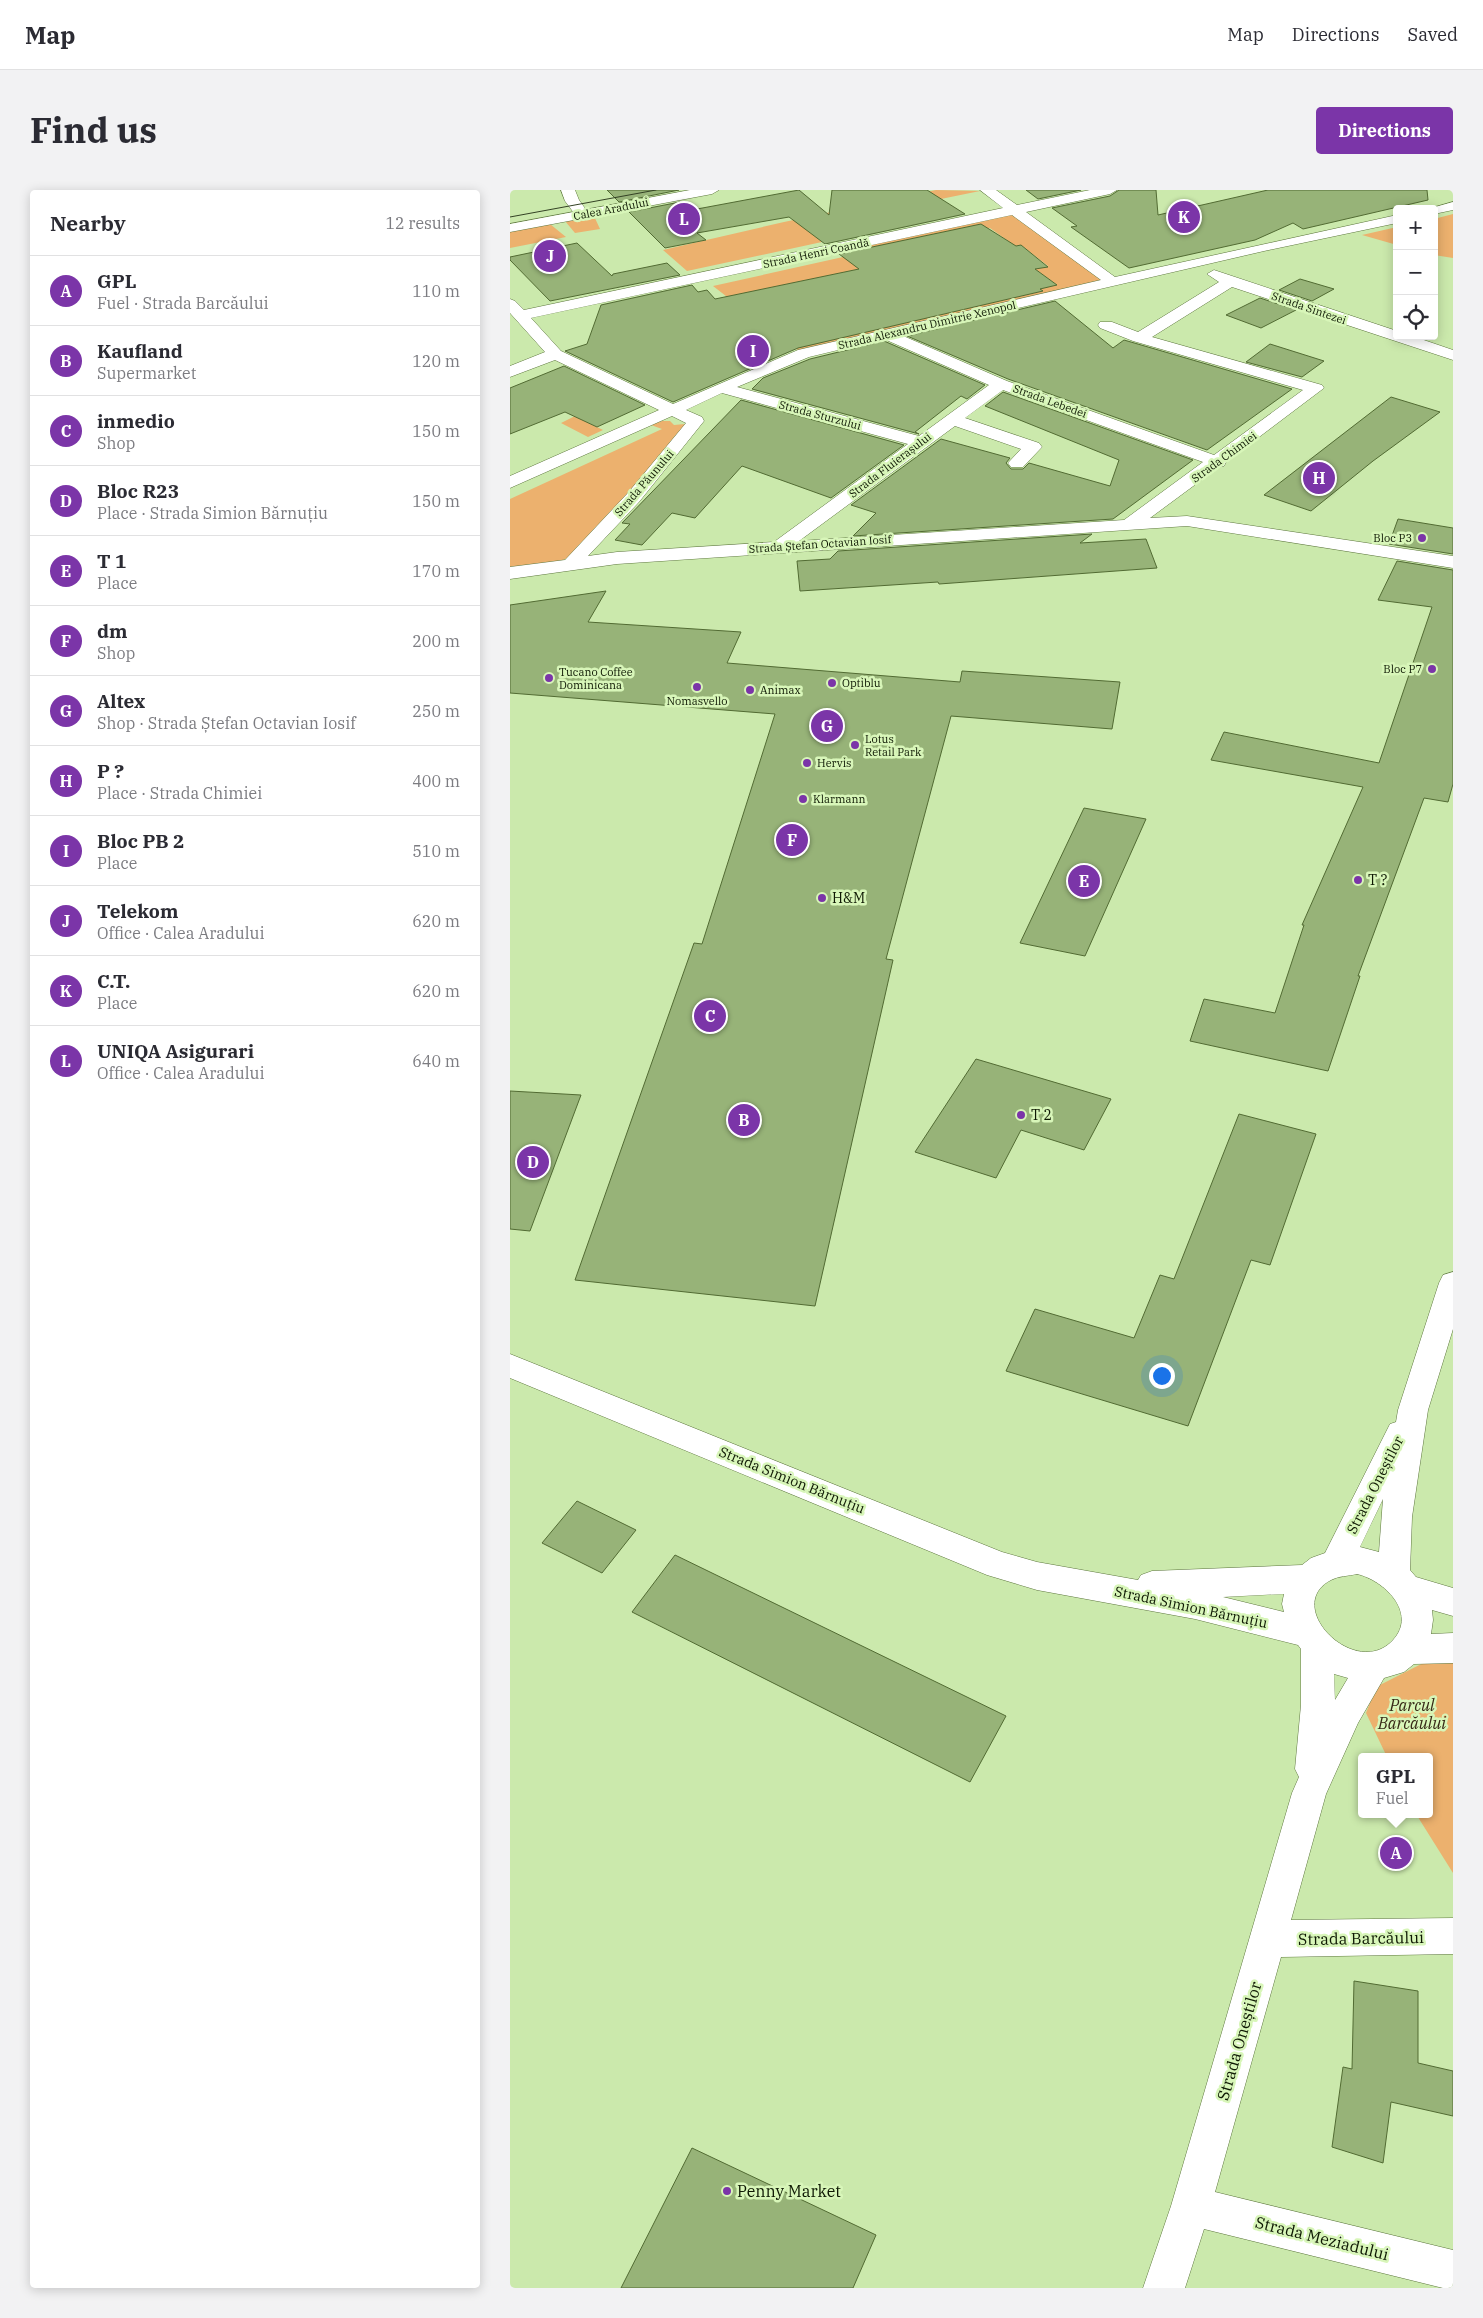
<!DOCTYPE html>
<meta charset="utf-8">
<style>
:root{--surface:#fff;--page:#f2f2f3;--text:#2b2b33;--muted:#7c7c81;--line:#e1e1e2;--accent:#7b35a8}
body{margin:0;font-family:"IBM Plex Serif",serif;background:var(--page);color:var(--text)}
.controls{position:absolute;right:15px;top:15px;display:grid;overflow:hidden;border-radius:5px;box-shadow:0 2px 12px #0003}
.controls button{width:45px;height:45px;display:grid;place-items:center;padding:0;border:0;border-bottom:1px solid var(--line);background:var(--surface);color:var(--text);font:25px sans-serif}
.you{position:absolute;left:651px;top:1185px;width:18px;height:18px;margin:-12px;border:4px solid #fff;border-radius:50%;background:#1a73e8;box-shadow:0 0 0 8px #1a73e833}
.badge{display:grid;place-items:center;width:32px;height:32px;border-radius:50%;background:var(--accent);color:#fff;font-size:16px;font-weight:700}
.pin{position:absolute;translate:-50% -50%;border:2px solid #fff;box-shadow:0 1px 5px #0006}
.popup{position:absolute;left:848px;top:1563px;width:75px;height:65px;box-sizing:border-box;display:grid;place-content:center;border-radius:5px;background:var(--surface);filter:drop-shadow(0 1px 4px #0005);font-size:16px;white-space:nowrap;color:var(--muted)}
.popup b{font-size:19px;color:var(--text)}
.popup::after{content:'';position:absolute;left:50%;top:100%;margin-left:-10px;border:10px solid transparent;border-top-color:var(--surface)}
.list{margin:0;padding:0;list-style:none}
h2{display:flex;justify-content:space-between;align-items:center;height:65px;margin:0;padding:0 20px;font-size:21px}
h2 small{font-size:16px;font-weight:400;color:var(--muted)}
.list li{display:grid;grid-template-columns:32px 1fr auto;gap:15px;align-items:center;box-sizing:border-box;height:70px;padding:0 20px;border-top:1px solid var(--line)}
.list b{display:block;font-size:19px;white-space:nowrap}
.list p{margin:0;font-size:16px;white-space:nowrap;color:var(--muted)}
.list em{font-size:16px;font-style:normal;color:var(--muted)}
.icon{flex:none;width:28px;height:28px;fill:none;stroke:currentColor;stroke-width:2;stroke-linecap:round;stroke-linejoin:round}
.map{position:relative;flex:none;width:943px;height:2098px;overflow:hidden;border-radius:5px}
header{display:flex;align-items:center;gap:30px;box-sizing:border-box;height:70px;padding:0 25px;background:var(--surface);border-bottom:1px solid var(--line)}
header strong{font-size:24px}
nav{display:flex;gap:28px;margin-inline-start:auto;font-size:18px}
.intro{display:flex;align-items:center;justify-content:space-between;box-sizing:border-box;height:120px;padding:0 30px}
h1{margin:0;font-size:35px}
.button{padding:12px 22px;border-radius:5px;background:var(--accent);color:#fff;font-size:18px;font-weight:700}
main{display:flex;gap:30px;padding:0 30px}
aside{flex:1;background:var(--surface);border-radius:5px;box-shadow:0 2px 12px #0003}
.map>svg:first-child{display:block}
.green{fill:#ecb16e;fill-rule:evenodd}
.building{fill:#97b378;stroke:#526b33}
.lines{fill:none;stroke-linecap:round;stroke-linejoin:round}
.minor-casing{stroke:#5e773f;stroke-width:1}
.major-casing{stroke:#5e773f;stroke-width:1}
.minor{fill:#fff;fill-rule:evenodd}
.major{fill:#fff;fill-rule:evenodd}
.tram{stroke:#334124;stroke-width:1}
.poi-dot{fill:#7b35a8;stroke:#d8f6b9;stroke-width:2}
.labels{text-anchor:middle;stroke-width:5;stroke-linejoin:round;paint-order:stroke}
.far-street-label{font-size:11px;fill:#0e1803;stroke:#d8f6b9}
.far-poi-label{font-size:11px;fill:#0e1803;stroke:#d8f6b9;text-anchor:start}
.poi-label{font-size:14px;fill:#0e1803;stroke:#d8f6b9;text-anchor:start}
.street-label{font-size:14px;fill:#0e1803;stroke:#d8f6b9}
.near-park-label{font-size:16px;font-style:italic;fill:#372816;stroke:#d8f6b9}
.near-street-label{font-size:16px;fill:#0e1803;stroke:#d8f6b9}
.near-poi-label{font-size:16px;fill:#0e1803;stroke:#d8f6b9;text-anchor:start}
</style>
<header>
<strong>Map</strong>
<nav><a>Map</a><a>Directions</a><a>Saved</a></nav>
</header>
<div class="intro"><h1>Find us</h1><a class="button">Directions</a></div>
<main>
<aside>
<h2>Nearby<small>12 results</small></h2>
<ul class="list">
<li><span class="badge">A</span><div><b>GPL</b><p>Fuel · Strada Barcăului</p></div><em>110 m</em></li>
<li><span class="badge">B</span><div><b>Kaufland</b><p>Supermarket</p></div><em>120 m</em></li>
<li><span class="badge">C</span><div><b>inmedio</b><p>Shop</p></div><em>150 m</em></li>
<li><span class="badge">D</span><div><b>Bloc R23</b><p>Place · Strada Simion Bărnuțiu</p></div><em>150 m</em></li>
<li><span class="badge">E</span><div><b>T 1</b><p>Place</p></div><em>170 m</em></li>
<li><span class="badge">F</span><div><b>dm</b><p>Shop</p></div><em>200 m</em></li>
<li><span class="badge">G</span><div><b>Altex</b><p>Shop · Strada Ștefan Octavian Iosif</p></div><em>250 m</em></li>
<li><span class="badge">H</span><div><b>P ?</b><p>Place · Strada Chimiei</p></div><em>400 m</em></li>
<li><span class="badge">I</span><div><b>Bloc PB 2</b><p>Place</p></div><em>510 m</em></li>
<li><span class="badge">J</span><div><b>Telekom</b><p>Office · Calea Aradului</p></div><em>620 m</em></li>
<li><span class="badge">K</span><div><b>C.T.</b><p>Place</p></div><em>620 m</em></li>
<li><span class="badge">L</span><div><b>UNIQA Asigurari</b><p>Office · Calea Aradului</p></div><em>640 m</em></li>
</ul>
</aside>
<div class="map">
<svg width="943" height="2098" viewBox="0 0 943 2098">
<rect width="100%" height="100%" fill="#cbe9ac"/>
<path class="green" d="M426 0 470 1 294 37 312 52 177 81 153 60 274 32Z
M504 20 603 92 294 163 282 157 203 96 351 63 340 56ZM480 38 498 51 366 62ZM511 55 538 76 525 79 546 94 468 114ZM354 78 249 122 218 107Z
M943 24V68L924 65V29Z
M84 26 90 39 65 43 55 31Z
M40 34 56 47 0 58V41Z
M887 37V55L852 45Z
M65 226 93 240 78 247 51 233Z
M152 231H160L164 235 186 233 71 362 46 373 0 380V309L152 239 141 235Z
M927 1466H943V1683L906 1624H920V1567H877L856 1523 866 1497Z"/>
<path class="building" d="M97 0H169L109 12Z
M289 0 319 25 322 0H417L455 24 315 54 279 27 187 43 196 50 155 58 119 22 170 12 171 22Z
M516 0H571L528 9Z
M609 0H646L648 25 758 0H917L918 10 793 39 783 33 745 50 619 78 561 37 567 36 542 18 600 6Z
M471 34 506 56 511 55 538 77 525 79 547 95 530 99 533 101 288 158 163 212 55 161 77 154 91 115 182 95 188 102 197 100 205 109 349 79 329 64Z
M67 53 102 86 103 84 157 73 170 85 40 111 0 70V67Z
M790 89 824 99 802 111 769 100Z
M750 108 786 120 751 138 716 125Z
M545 111 603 158 614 150 782 199 697 260 498 189 397 146Z
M374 151 475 195 457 209 451 206 405 242 409 244 242 199 253 188 300 169Z
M760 154 814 171 792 187 736 172Z
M54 176 135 215 87 237 55 222 0 244V198Z
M493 202 683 270 603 329 343 346 366 323 341 315 431 249 500 268 496 273 501 279H513L519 273 600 296 609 270 475 216Z
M881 207 930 222 863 271 801 321 754 305Z
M231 210 394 255 321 308 232 276 185 328 162 323 132 355 105 350 120 334 112 333Z
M888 329 943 338V364L879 354Z
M582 344 570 353 636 349 647 378 429 394 428 392 290 401 287 371 320 369 328 361Z
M887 371 943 380V594L938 612 914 608 848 786H850L818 881 680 851 694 809 765 823 794 735H792L853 597 701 570 714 542 869 573 922 417 868 410Z
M96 401 78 432 231 442 217 473 450 492 452 481 610 492 602 539 441 526 376 769 383 770 305 1116 65 1090 184 753 192 754 265 524 0 503V415Z
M574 618 636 629 575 766 510 753Z
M466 869 601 909 574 960 511 940 486 988 405 962Z
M0 901 71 905 20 1041 0 1039Z
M729 924 806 944 760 1075 741 1070 678 1236 496 1181 525 1119 624 1148 650 1085 664 1089Z
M67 1311 126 1340 92 1383 32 1353Z
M165 1365 496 1526 460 1592 122 1422Z
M844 1791 908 1801V1873L943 1881V1926L881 1912 873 1973 822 1957 833 1877 842 1879Z
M182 1958 366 2045 343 2098H111Z"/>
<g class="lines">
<g class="minor-casing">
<path id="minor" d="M51 0H65L69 10 79 24 77 27H67L55 11Z
M470 0H486L507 15 580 0H607L600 4 516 22 605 87 887 25V33L754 61 391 145 497 191 704 265 793 200 623 151 590 138 588 135 590 132H602L628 142 709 92 697 84 704 80 887 141V146H902L943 160V170L722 97 642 147 812 195 814 198 716 272 714 276 709 277 640 328 677 326 943 366V378L677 336 107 374 0 389V377L55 370 117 304 176 233 162 226 0 298V286L149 220 45 170 0 187V176L35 162 0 123V109L5 111 14 120 493 18ZM502 25 591 90 288 160 163 214 51 161 21 128ZM374 149 479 195 409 246 227 197 299 167ZM493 200 693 272 614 330 289 351 445 236 511 259 498 273 501 277H513L532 257 529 253 455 228ZM212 203 398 254 264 352 107 362 78 366 129 312 194 231 192 227 176 220Z
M943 12V20L924 24V19H918Z
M943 1082V1139L918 1220 902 1327 900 1380 906 1387 943 1398V1426L922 1420 923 1430 921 1444 943 1443V1473L904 1474 894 1482 874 1488 848 1533 816 1604 781 1730 943 1728V1764L771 1767 705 2002 943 2060V2098H933L694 2039 675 2098H633L661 2016 782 1603 789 1587 785 1579 791 1515V1459L788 1455 685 1429 527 1400 477 1385 0 1188V1164L492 1362 527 1372 628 1390 631 1385 642 1381 792 1375 801 1368 815 1363 880 1234 886 1232 888 1220 929 1093 933 1085ZM873 1309 869 1362 850 1357ZM847 1384C874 1390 908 1423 883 1450 846 1491 771 1416 821 1390 828 1386 839 1386 847 1384ZM774 1404 772 1414 774 1422 713 1407ZM824 1484 838 1488 825 1510Z"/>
</g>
<g class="major-casing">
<path id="major" d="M180 0H209L202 4 0 42V34Z"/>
</g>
<use href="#minor" class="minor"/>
<use href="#major" class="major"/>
<path class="tram" d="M0 27 146 0"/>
</g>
<g class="poi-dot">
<circle cx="912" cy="348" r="5"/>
<circle cx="922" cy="479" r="5"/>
<circle cx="39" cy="488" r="5"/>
<circle cx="322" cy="493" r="5"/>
<circle cx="187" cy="497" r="5"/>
<circle cx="240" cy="500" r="5"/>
<circle cx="345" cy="555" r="5"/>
<circle cx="297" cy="573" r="5"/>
<circle cx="293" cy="609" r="5"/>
<circle cx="848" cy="690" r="5"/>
<circle cx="312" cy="708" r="5"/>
<circle cx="511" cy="925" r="5"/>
<circle cx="217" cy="2001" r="5"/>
</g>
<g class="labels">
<g class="far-street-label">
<text transform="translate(101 19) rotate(-11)" y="4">Calea Aradului</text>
<text transform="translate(306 63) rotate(-12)" y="4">Strada Henri Coandă</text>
<text transform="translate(799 118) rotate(19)" y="4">Strada Sintezei</text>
<text transform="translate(417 135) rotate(-13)" y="4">Strada Alexandru Dimitrie Xenopol</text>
<text transform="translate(540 211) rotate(20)" y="4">Strada Lebedei</text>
<text transform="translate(310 225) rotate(15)" y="4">Strada Sturzului</text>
<text transform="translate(714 267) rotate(-36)" y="4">Strada Chimiei</text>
<text transform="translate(380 275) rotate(-37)" y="4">Strada Fluierașului</text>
<text transform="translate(134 293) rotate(-49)" y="4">Strada Păunului</text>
<text transform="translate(310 354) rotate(-4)" y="4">Strada Ștefan Octavian Iosif</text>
</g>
<g class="far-poi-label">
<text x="902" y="352" text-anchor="end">Bloc P3</text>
<text x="912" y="483" text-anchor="end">Bloc P7</text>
<text x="49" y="486">Tucano Coffee<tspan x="49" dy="13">Dominicana</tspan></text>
<text x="332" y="497">Optiblu</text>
<text x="250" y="504">Animax</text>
<text x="187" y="515" text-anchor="middle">Nomasvello</text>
<text x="355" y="553">Lotus<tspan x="355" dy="13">Retail Park</tspan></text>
<text x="307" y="577">Hervis</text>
<text x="303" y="613">Klarmann</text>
</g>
<g class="poi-label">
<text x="858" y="695">T ?</text>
<text x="322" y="713">H&amp;M</text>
<text x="521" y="930">T 2</text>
</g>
<g class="street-label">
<text transform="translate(282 1290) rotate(22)" y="5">Strada Simion Bărnuțiu</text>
<text transform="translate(865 1295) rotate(-63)" y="5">Strada Oneștilor</text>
<text transform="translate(681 1417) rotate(12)" y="5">Strada Simion Bărnuțiu</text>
</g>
<g class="near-park-label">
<text x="902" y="1521">Parcul<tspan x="902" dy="18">Barcăului</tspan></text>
</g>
<g class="near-street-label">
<text transform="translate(851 1748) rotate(-1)" y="6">Strada Barcăului</text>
<text transform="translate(729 1851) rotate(-74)" y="6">Strada Oneștilor</text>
<text transform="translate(812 2048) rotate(14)" y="6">Strada Meziadului</text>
</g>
<g class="near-poi-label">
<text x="227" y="2007">Penny Market</text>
</g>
</g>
</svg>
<div class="controls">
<button>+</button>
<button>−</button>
<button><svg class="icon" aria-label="locate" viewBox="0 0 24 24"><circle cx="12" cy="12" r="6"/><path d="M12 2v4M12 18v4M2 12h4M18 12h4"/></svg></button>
</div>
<div class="you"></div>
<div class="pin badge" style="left:886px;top:1663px">A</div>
<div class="popup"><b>GPL</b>Fuel</div>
<div class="pin badge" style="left:234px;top:930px">B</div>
<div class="pin badge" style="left:200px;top:826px">C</div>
<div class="pin badge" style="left:23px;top:972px">D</div>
<div class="pin badge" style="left:574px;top:691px">E</div>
<div class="pin badge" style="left:282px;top:650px">F</div>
<div class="pin badge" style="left:317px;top:536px">G</div>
<div class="pin badge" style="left:809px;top:288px">H</div>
<div class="pin badge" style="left:243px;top:161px">I</div>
<div class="pin badge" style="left:40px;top:66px">J</div>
<div class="pin badge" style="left:674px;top:27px">K</div>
<div class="pin badge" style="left:174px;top:29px">L</div>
</div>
</main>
